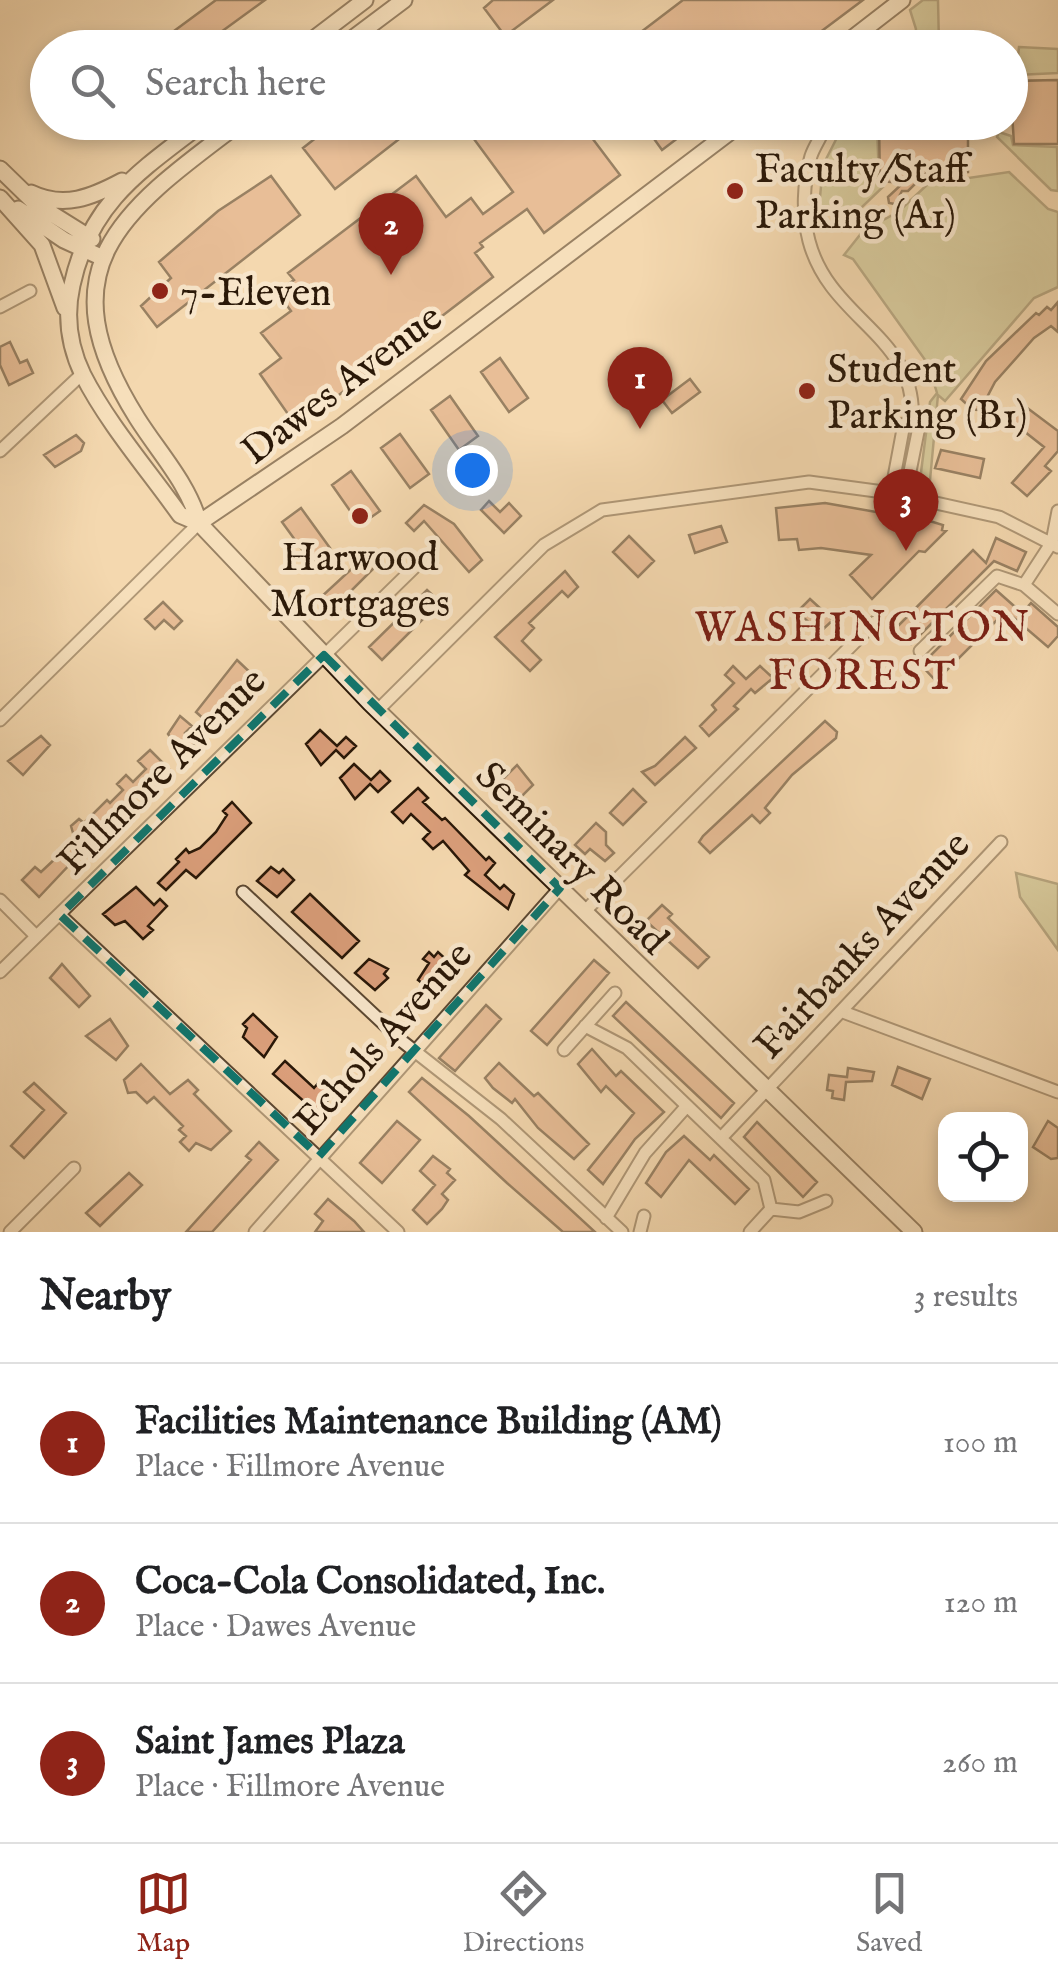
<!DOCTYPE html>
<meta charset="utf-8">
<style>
:root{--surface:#fff;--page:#f2f2f2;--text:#202124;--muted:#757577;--line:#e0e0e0;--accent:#8f2418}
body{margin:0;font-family:"IM FELL English",serif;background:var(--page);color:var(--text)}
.controls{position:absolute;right:30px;bottom:30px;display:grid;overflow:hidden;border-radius:20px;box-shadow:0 5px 15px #0003}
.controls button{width:90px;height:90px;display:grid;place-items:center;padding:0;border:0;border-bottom:2px solid var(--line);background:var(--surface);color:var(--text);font:50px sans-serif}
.you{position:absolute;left:472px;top:470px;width:35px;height:35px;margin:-25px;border:8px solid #fff;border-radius:50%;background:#1a73e8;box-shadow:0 0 0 15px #1a73e833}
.badge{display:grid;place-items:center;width:65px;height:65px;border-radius:50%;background:var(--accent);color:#fff;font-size:32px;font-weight:700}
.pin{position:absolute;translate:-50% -82px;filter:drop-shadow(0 2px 5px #0008)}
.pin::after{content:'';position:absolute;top:52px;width:35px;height:30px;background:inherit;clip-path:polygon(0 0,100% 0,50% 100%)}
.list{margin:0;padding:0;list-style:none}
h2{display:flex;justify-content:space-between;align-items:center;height:130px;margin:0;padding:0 40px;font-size:42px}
h2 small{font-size:32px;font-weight:400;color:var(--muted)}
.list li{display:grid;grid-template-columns:65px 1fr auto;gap:30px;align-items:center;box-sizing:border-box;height:160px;padding:0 40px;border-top:2px solid var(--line)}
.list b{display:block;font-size:38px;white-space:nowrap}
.list p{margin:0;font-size:32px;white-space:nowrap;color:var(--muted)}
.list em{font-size:32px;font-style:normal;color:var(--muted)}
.icon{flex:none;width:55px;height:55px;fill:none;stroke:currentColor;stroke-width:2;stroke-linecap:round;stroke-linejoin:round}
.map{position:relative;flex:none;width:1058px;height:1232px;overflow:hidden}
.search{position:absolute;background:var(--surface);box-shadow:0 5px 15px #0003;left:30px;right:30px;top:30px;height:110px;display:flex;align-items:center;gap:25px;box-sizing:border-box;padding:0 35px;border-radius:55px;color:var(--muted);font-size:38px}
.sheet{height:610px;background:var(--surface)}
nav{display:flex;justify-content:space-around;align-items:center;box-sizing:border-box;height:140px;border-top:2px solid var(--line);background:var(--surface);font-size:28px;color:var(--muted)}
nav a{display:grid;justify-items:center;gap:5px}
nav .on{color:var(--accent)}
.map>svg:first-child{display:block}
.green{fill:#babf8c;stroke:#726c4a;stroke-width:2.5}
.building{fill:#da9e7a;stroke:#2a1808;stroke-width:2.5}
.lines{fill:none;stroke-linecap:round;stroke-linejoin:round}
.street-casing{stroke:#5c4832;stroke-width:15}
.secondary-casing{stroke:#2a1808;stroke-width:19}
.street{stroke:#f8e6cb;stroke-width:11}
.secondary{stroke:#f8e6cb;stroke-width:15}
.marked{fill:none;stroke:#0f766e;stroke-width:8;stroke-dasharray:20 12;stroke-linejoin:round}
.poi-dot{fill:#8f2418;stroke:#f8e6cb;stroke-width:4}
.labels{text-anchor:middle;stroke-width:9;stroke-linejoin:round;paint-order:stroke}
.poi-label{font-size:40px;fill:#2a1808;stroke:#f8e6cb;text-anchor:start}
.street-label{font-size:40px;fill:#2a1808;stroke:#f8e6cb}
.neighbourhood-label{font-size:42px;letter-spacing:2.5px;fill:#7a1f14;stroke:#f8e6cb}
</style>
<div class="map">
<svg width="1058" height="1232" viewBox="0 0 1058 1232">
<rect width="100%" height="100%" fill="#f4d8af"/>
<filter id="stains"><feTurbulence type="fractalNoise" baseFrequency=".002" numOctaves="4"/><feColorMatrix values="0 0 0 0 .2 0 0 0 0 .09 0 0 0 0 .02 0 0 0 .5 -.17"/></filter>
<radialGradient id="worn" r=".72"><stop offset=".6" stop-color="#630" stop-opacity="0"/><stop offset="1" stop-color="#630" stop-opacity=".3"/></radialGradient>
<path class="green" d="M923 0H938L939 45 914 46 916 29 910 10Z
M1019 47 1058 49V73L1016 75Z
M845 122 877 123 879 182 883 187 861 208H819L823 165Z
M999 132 1011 136 1013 145 1057 147 1058 191 1051 190 997 137Z
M1009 172 1048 209 1058 212V287L1034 298 945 401 938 395 930 480H920L930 402 937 393 928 364 853 259 844 255 863 231 898 212 928 184Z
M1016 873 1058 884V950L1020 897Z"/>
<path class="building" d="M216 0H265L199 48H151Z
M493 0H553L505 36 484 8Z
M683 0H863L799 48H620Z
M1058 80V144H1014L1010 81Z
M336 122H421L335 189 303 148Z
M487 122H580L620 175 544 233 527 209 480 243 483 247 475 253 493 277 297 427 260 374 281 358 261 333 291 311 277 292 294 280 288 273 416 176 446 217 471 198 483 214 513 192 471 135Z
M642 122H699L662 150Z
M879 122H975L968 129V172L926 173 908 191H902L895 204 889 203 888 197 903 183 880 181Z
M271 176 300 215 157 327 141 306 171 278 159 262 218 211Z
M1058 302V332L1051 326 1034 338 995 382 984 403 977 410 972 409 961 399 986 361 1036 313 1039 315 1047 307 1051 310Z
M10 342 20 363 27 360 33 373 9 385 0 365V347Z
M500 358 528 398 509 412 481 372Z
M690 379 700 392 672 413 662 400Z
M450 396 478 436 459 450 431 410Z
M1022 404 1058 431V451L1045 466 1051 471 1027 496 1012 483 1044 447 1011 421Z
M400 434 429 474 410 488 381 448Z
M76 435 84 443 81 451 55 467 44 455Z
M941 450 984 459 980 478 935 468Z
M351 471 380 511 360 525 332 485Z
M489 501 500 512 509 503 521 516 504 533 481 510Z
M825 503 933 522 943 525 942 530 946 531 925 552 919 551 872 599 850 575 871 555 821 548 799 550 797 539 779 540 776 508Z
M424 505 454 524 482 560 469 572 424 521 414 531 406 523Z
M301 508 330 548 311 562 282 522Z
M721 526 727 542 695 553 689 535Z
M629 536 654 561 638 577 613 552Z
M996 538 1026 552 1017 571 994 561 911 644 895 629 973 550 986 563Z
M372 550 382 560 332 610 320 598Z
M565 571 578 587 568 597 562 591 529 623 534 628 522 641 541 660 530 671 495 637Z
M427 590 440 602 382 660 369 647Z
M996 590 1022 613 1031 603 1058 627V636L1048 647 1006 611 936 681 921 665Z
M810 599 833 620 820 632 797 612Z
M163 602 182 621 174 629 164 620 155 629 145 619Z
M237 660 256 678 206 721 196 712Z
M733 666 746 679 760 666 773 678 755 693 751 689 734 706 738 709 709 736 700 726 716 710 712 705 734 683 725 675Z
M180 716 192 726 185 733 195 743 183 755 168 734Z
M825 721 837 732 836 738 792 775 765 808 770 813 760 823 752 815 710 853 699 842 703 836Z
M320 730 337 746 346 737 356 746 344 758 336 750 321 765 306 744Z
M41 736 50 745 23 775 8 761Z
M685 737 696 748 655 785 642 772 655 766Z
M150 750 169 769 140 790 39 897 22 880 35 867 41 872 75 840 71 826 79 819 84 823 107 800 110 803 123 790 117 784 126 775 133 782 146 769 138 761Z
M354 764 371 780 380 771 390 781 378 792 370 784 355 799 340 778Z
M517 765 533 785 519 799 501 781Z
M418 788 428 798 423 802 442 820 445 818 486 860 489 857 495 863 485 875 500 889 504 885 514 894 508 909 465 875 469 871 443 841 433 849 423 839 430 832 411 814 403 823 392 812Z
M633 789 646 802 623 825 610 813Z
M232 802 251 823 196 878 186 870 166 890 158 883 179 862 176 859 186 849 189 853 200 848 216 832 227 815 223 811Z
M596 823 606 832V845L614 853 605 861 590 849 585 854 575 845Z
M271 867 279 873 283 869 294 880 277 897 257 881Z
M136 887 154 905 160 899 167 906 148 926 153 930 143 939 125 921 115 925 103 914Z
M310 894 359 941 342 958 292 912Z
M662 905 672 914 668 918 709 957 698 968 646 921Z
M429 952 434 957 438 952 450 963 443 976 427 987 418 980 429 963 423 959Z
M369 959 388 969 384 974 388 978 375 990 355 973Z
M594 960 609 973 547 1045 531 1031Z
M62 964 90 996 79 1007 50 978Z
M626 1002 734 1103 721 1118 613 1016Z
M486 1005 501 1019 455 1071 439 1058Z
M253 1014 277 1037 264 1057 243 1037 247 1028 243 1024Z
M110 1019 128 1046 116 1060 86 1036Z
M592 1049 616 1076 621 1071 664 1112 635 1139 603 1184 588 1170 634 1113 606 1086 601 1092 578 1064Z
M285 1061 314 1088 319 1082 333 1095 316 1112 273 1074Z
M499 1063 534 1096 538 1093 589 1144 574 1159 538 1128 515 1099 512 1103 493 1088 485 1078Z
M141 1064 170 1094 188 1080 198 1090 194 1094 231 1131 211 1150 196 1143 189 1151 180 1142 186 1136 179 1130 183 1126 154 1097 147 1103 136 1092 128 1093 124 1080Z
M898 1067 930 1079 922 1099 892 1085Z
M848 1068 874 1072 872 1081 846 1082 844 1100 832 1098 833 1091 827 1090 829 1075 847 1077Z
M422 1078 469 1116 595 1232H563L507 1183 409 1092Z
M34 1083 66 1113 24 1158 11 1146 44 1110 24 1092Z
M397 1121 420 1140 382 1183 360 1163Z
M1048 1121 1058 1128V1158L1051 1159 1033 1147Z
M757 1122 817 1182 803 1197 744 1137Z
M684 1136 710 1160 714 1155 749 1189 735 1204 689 1160 661 1197 646 1183 666 1152Z
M259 1142 278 1160 212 1232H186L251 1160 246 1156Z
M433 1156 450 1169 447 1173 455 1180 442 1194 448 1200 442 1209 427 1224 413 1210 435 1185 420 1171Z
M129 1173 142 1185 100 1226 86 1213Z
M328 1199 354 1221 364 1232H315L323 1221 315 1214Z"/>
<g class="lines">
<g class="street-casing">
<path id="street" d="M826 122C825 132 815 144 811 156 803 183 802 214 809 241 830 321 919 336 912 422L919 427 905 496
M0 307 30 291
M0 451 82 374
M891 493 904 424 912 422
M1024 585 1052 542 1058 511
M920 651 997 576 1024 585 1058 614
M378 710 544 545 602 510 809 482 891 493 999 517 1058 547
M0 720 199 523
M243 892 403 1042 501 1119 622 1232
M0 900 36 936
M584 912 875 622
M60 915 398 1232
M0 972 423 559
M843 1012 1058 1092
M585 1026 627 1048 764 1180 771 1209
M564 1050 615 993
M721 1138 1001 842
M606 1218 645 1153 686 1107
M10 1232 74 1168
M255 1232 560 888
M640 1232 644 1216
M750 1232 771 1209 799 1212 826 1201"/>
</g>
<g class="secondary-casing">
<path id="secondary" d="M302 48 365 0
M340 48 404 0
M840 48 902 0
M241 122C122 211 42 267 137 418 159 453 188 483 199 523L370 703 914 1232
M0 169 36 204 92 239
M31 193C64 209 92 197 122 181
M0 198 42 245 65 308
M18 209 64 240 103 258
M199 523 342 426 743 122
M199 523 180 515C148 470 108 424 83 375 69 346 65 316 72 285 90 202 140 171 204 122"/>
</g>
<use href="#street" class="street"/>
<use href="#secondary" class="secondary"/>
</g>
<path d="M0 0H1058V1232H0ZM324 655 560 888 319 1156 60 915Z" fill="#f4d8af" fill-opacity=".55" fill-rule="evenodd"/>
<path class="marked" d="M324 655 560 888 319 1156 60 915Z"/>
<g class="poi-dot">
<circle cx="735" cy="191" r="10"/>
<circle cx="160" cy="291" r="10"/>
<circle cx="807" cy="391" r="10"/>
<circle cx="360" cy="516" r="10"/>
</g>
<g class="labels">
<g class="poi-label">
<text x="755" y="182">Faculty/Staff<tspan x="755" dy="46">Parking (A1)</tspan></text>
<text x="180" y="305">7-Eleven</text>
<text x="827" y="382">Student<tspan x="827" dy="46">Parking (B1)</tspan></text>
<text x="360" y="570" text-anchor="middle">Harwood<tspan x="360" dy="46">Mortgages</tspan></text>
</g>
<g class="street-label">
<text transform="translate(341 383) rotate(-37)" y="14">Dawes Avenue</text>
<text transform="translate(161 770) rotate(-45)" y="14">Fillmore Avenue</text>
<text transform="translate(573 857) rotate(45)" y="14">Seminary Road</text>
<text transform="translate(861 944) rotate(-47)" y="14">Fairbanks Avenue</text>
<text transform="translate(382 1037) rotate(-48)" y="14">Echols Avenue</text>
</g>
<g class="neighbourhood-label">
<text x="863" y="641">WASHINGTON<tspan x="863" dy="48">FOREST</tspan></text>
</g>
</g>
<rect width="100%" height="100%" filter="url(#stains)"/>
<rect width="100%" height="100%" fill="url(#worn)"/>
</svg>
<div class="controls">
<button><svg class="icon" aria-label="locate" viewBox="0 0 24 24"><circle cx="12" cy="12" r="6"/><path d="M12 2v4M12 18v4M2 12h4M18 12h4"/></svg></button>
</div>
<div class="you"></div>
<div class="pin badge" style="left:640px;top:429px">1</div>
<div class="pin badge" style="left:391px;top:275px">2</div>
<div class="pin badge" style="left:906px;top:551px">3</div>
<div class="search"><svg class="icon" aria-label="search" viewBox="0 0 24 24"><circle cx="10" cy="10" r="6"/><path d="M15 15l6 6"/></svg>Search here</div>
</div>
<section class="sheet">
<h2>Nearby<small>3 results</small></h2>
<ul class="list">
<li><span class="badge">1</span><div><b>Facilities Maintenance Building (AM)</b><p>Place · Fillmore Avenue</p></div><em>100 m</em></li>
<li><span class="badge">2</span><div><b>Coca-Cola Consolidated, Inc.</b><p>Place · Dawes Avenue</p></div><em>120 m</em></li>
<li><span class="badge">3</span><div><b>Saint James Plaza</b><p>Place · Fillmore Avenue</p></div><em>260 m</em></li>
</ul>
</section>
<nav>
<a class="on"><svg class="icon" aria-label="map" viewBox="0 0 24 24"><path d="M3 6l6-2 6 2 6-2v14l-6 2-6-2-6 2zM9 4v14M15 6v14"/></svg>Map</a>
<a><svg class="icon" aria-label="directions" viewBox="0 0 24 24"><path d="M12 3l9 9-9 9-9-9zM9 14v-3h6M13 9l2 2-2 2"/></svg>Directions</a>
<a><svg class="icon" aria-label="saved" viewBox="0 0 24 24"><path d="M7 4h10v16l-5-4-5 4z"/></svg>Saved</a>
</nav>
